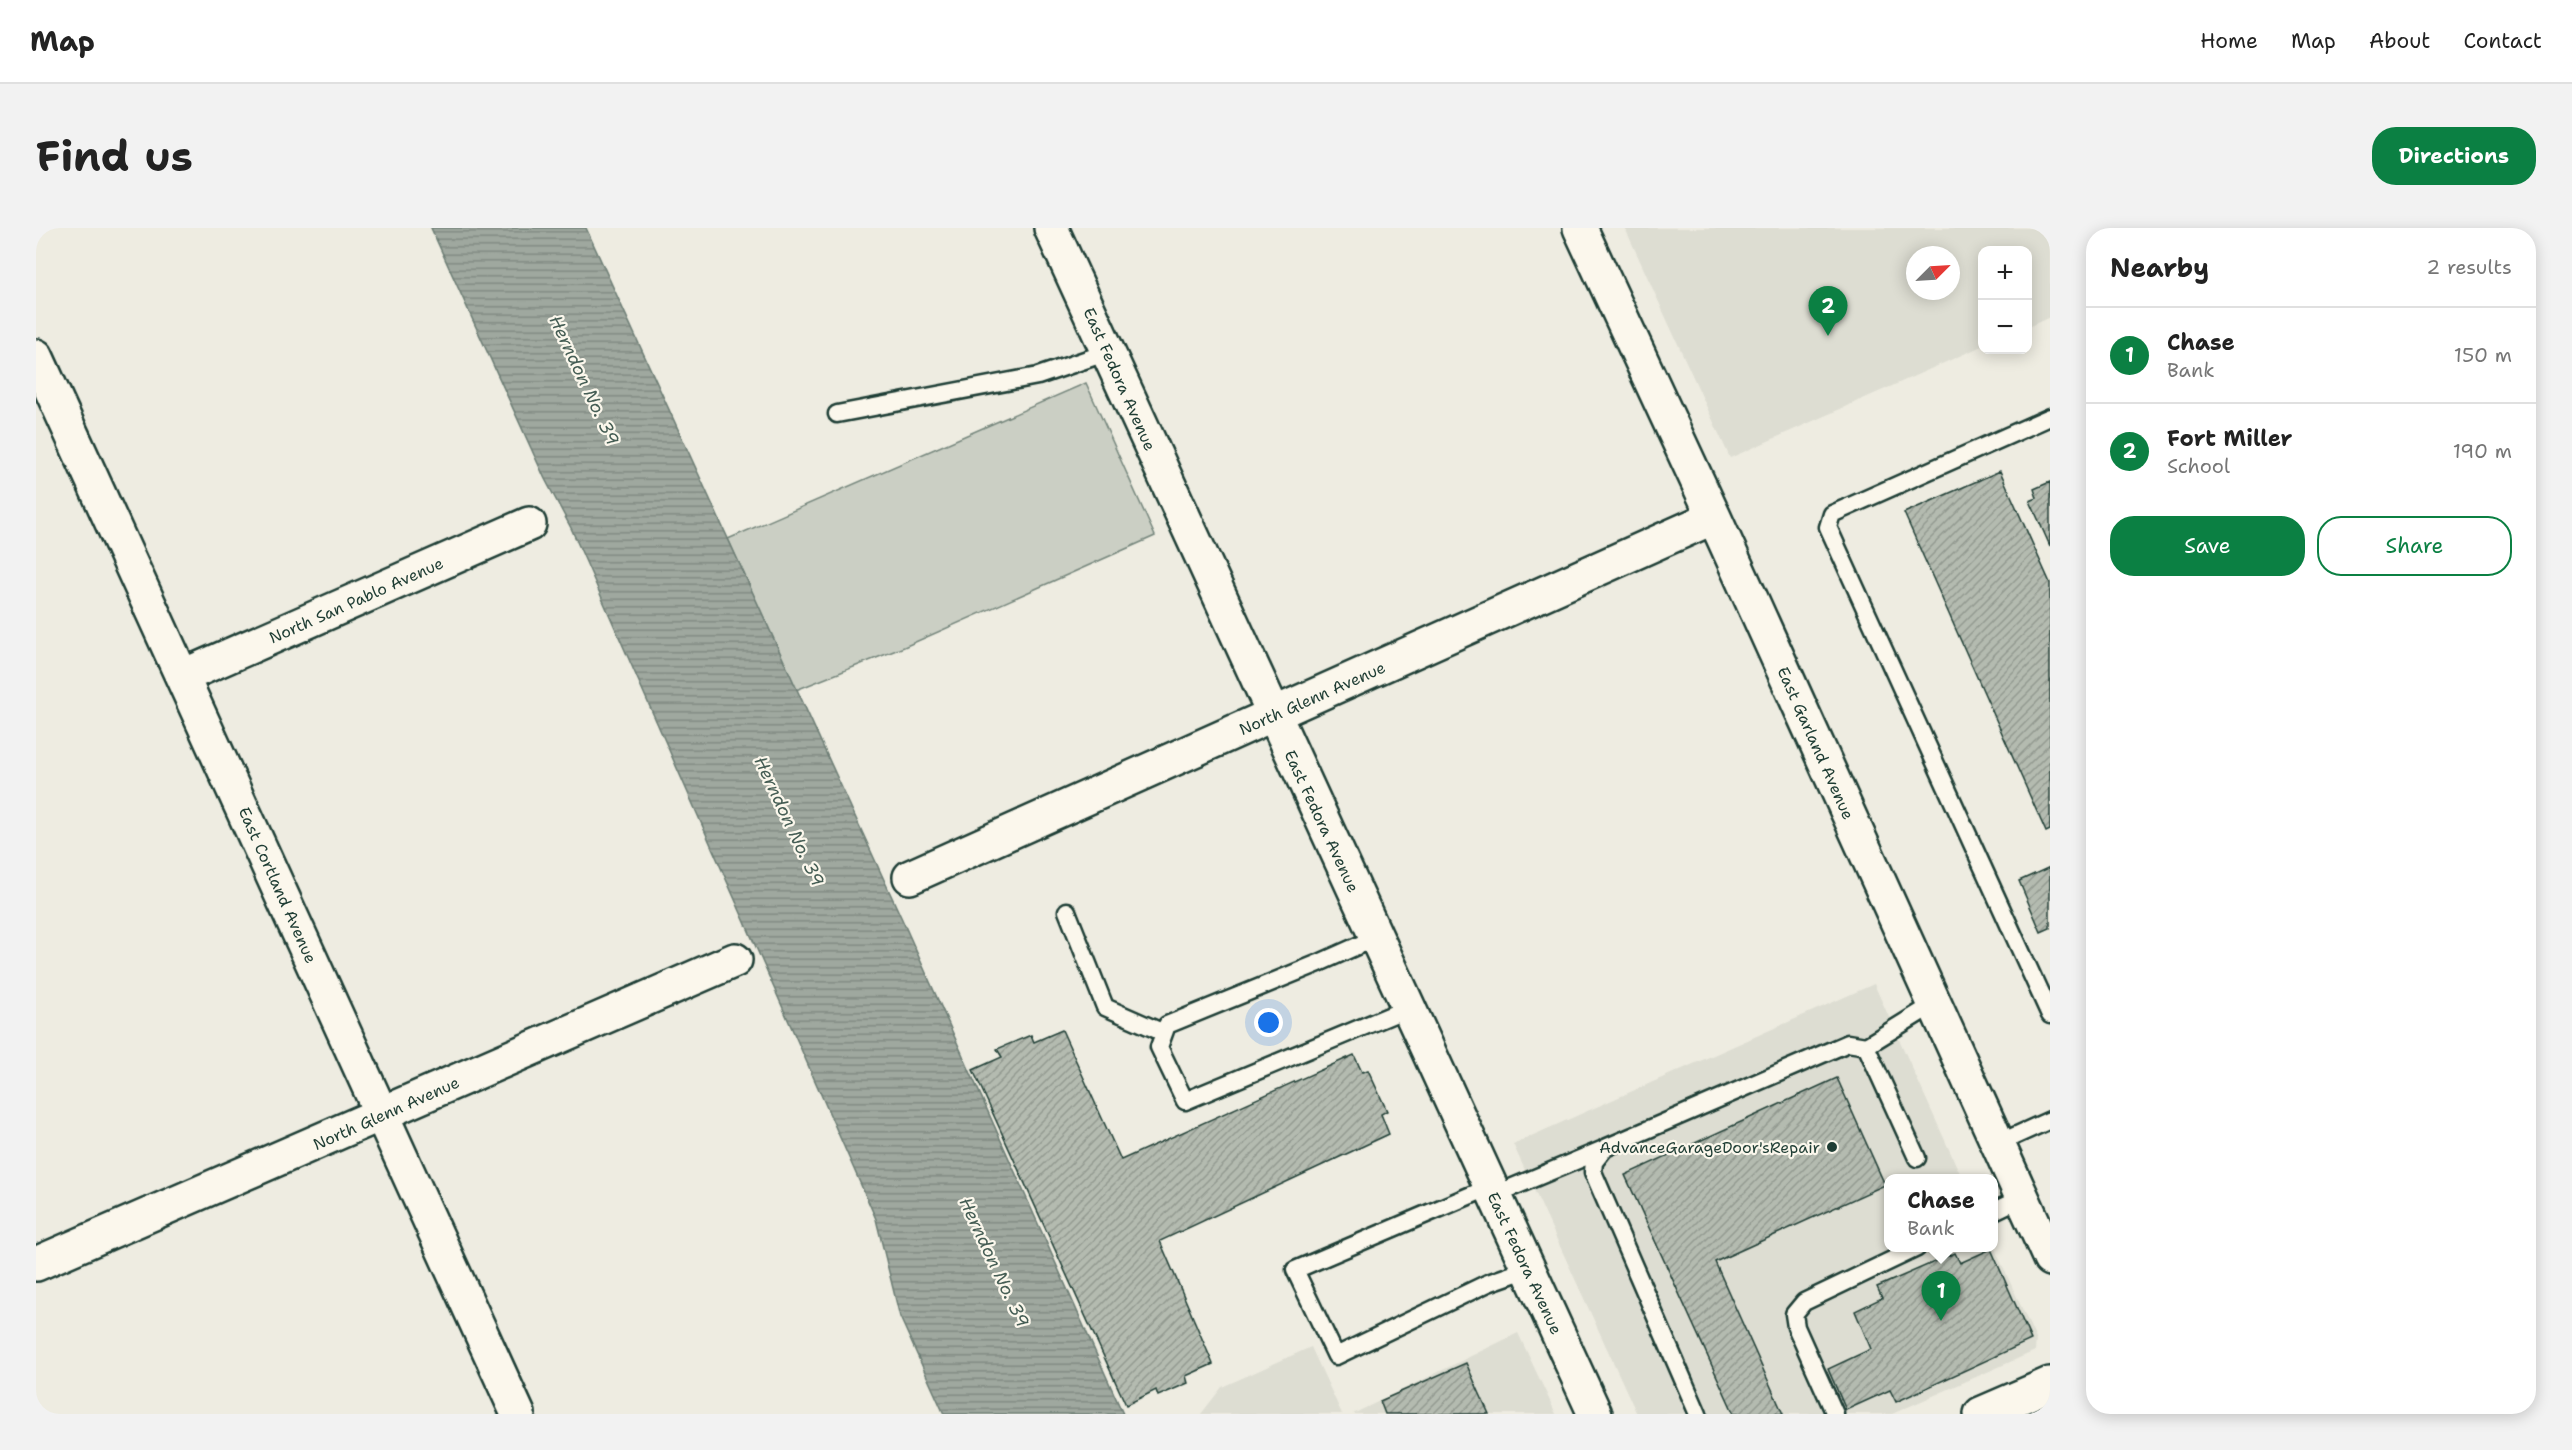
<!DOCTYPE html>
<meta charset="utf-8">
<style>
:root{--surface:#fff;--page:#f2f2f2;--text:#222;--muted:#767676;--line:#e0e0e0;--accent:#0b8043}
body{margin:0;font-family:"Shantell Sans",sans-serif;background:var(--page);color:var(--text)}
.controls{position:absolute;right:18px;top:18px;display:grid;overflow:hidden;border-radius:12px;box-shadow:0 3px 15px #0003}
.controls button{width:54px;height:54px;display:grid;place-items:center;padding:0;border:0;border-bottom:2px solid var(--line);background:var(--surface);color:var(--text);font:30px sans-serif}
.compass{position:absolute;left:1870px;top:18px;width:54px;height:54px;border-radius:50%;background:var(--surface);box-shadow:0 3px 15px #0003;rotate:66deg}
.you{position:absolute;left:1233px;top:795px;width:21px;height:21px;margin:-15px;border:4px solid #fff;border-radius:50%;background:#1a73e8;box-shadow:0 0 0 9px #1a73e833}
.badge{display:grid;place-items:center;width:39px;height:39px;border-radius:50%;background:var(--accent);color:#fff;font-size:20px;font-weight:700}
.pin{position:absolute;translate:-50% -50px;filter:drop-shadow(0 2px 3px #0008)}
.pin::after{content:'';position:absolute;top:32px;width:21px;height:18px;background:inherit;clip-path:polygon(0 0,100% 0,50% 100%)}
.popup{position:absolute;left:1848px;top:946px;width:114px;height:78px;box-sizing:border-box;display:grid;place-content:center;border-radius:12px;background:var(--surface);filter:drop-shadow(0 2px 4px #0005);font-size:20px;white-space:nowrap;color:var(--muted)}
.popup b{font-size:22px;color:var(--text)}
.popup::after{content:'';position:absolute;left:50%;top:100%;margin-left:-12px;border:12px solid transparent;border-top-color:var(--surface)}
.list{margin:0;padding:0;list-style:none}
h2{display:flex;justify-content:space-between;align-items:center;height:78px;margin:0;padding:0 24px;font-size:26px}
h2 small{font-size:20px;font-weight:400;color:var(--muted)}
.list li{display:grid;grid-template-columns:39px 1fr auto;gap:18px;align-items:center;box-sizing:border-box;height:96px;padding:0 24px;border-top:2px solid var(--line)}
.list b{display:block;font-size:22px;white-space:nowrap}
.list p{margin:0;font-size:20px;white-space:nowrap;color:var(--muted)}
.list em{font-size:20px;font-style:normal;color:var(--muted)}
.actions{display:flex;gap:12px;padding:18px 24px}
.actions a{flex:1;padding:14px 0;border:2px solid var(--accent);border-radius:24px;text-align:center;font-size:21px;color:var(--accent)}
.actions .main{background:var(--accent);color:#fff}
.map{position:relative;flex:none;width:2014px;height:1186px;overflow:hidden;border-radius:24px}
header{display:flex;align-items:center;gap:36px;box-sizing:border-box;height:84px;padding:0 30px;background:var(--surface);border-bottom:2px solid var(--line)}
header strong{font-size:28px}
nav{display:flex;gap:33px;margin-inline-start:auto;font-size:21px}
.intro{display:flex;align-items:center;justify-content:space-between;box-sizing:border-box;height:144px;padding:0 36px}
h1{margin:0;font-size:42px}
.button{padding:15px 27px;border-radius:24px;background:var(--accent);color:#fff;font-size:21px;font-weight:700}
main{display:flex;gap:36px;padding:0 36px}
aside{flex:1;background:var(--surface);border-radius:24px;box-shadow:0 3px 15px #0003}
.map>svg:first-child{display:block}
.built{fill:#ddddd2;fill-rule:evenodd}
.grass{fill:#cbcfc4;stroke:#75867c;stroke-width:1.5}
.water{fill:url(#water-rules);stroke:#6c7d74;stroke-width:1.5}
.building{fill:url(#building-hatch);stroke:#1f3d34;stroke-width:1.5}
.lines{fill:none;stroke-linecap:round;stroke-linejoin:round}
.lane-casing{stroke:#1f3d34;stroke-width:21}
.street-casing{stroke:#1f3d34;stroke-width:38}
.primary-casing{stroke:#1f3d34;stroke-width:38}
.lane{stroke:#fbf7ec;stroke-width:16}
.street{stroke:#fbf7ec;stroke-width:33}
.primary{stroke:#fbf7ec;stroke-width:33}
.poi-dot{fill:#1f3d34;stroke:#fbf7ec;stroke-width:2}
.labels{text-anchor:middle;stroke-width:4.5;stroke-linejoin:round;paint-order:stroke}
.street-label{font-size:16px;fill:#1f3d34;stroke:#fbf7ec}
.poi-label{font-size:16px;fill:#1f3d34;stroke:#fbf7ec;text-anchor:end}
.water-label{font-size:18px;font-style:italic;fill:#455d54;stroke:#fbf7ec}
</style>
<header>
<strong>Map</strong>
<nav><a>Home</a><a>Map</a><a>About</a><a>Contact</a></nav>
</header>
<div class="intro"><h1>Find us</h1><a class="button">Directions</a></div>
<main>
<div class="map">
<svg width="2014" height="1186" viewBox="0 0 2014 1186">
<defs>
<pattern id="water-rules" width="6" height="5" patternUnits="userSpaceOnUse" patternTransform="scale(1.5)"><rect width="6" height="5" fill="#9fa89f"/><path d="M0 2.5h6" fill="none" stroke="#818a82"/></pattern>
<pattern id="building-hatch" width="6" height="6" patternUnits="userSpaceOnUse" patternTransform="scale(1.5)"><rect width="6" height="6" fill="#b4bbb0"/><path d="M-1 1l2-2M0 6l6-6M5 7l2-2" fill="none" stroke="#929990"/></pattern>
</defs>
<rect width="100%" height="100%" fill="#eeece1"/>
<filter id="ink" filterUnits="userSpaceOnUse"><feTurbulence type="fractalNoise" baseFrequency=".0167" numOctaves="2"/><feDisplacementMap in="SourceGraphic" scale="12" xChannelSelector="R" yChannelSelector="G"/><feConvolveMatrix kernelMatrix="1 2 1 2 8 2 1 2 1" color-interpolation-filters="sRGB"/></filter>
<g filter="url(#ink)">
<path class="built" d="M1589 0H2014V89L1992 99V22H1946V118L1694 230ZM1879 27H1915V63H1879Z
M1838 756 1926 950H1852V1020L1958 1019 2000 1111 1999 1123 1856 1186H1601L1477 916Z
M1482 1105 1520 1186H1317Z
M1275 1119 1306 1186H1165L1186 1159Z"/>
<path class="grass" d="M1050 155 1119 308 868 419 760 462 692 311Z"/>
<path class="water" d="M395 0H550L865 689 1087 1186H908L864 1089 840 991 535 300 509 251Z"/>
<path class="building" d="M1964 243 2014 355V602L2010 604 1868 285Z
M2014 254V318L1994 273 2001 270 1998 261Z
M2014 639V700L2005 704 1983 653Z
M1026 802 1085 932 1318 827 1326 844 1332 842 1351 883 1345 886 1353 906 1124 1013 1177 1136 1150 1148 1152 1155 1122 1168 1120 1162 1090 1177 937 842 966 829 961 821 995 807 998 814Z
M1801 850 1849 957 1679 1034 1747 1186H1698L1589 947Z
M1955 1021 1995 1112 1860 1174 1854 1162 1810 1182 1792 1141 1835 1121 1819 1083 1846 1070 1841 1059 1919 1025 1924 1035Z
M1430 1135 1453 1186H1349L1344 1173Z"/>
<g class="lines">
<g class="lane-casing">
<path id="lane" d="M801 186 1002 148 1072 124
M2014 189 1796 286 1792 299 2014 787
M1031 683 1069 779 1128 805
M1339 710 1283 735 1131 797 1123 819 1149 873 1372 780
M1830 818 1898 776
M1961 916 2014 892
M1454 959 1259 1042 1300 1128 1452 1055 1492 1041
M1458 967 1568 921
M1958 983 1985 970
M1662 1186 1557 944 1558 934 1569 920 1812 815 1830 818 1881 930
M1799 1186 1760 1099 1758 1086 1768 1074 1881 1020"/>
</g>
<g class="street-casing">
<path id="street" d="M1015 0 1559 1186
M1544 0 1678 289 2014 1031
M0 128 482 1186
M147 448 493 296
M874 649 1678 289
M0 1036 699 732"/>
</g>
<g class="primary-casing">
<path id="primary" d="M1945 1186 2014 1156"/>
</g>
<use href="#lane" class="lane"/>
<use href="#street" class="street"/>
<use href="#primary" class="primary"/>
</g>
</g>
<circle class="poi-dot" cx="1796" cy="919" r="6"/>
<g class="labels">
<g class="street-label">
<text transform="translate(1084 151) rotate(66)" y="6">East Fedora Avenue</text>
<text transform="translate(320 372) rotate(-24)" y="6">North San Pablo Avenue</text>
<text transform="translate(1276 470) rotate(-24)" y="6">North Glenn Avenue</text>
<text transform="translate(1780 515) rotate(66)" y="6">East Garland Avenue</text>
<text transform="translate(1286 593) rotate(65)" y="6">East Fedora Avenue</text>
<text transform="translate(242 657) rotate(66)" y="6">East Cortland Avenue</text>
<text transform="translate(350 885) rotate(-24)" y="6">North Glenn Avenue</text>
<text transform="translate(1489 1035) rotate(65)" y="6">East Fedora Avenue</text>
</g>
<g class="poi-label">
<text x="1784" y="925">AdvanceGarageDoor'sRepair</text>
</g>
<g class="water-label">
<text transform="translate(548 152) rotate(65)" y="6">Herndon No. 39</text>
<text transform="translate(753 593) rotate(65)" y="6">Herndon No. 39</text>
<text transform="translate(958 1034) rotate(65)" y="6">Herndon No. 39</text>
</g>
</g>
</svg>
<div class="controls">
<button>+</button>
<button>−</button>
</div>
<svg class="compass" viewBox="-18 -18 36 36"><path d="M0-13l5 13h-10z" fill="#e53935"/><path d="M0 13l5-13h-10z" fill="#767676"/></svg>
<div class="you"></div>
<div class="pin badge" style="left:1905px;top:1093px">1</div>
<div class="popup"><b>Chase</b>Bank</div>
<div class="pin badge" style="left:1792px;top:108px">2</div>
</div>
<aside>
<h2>Nearby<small>2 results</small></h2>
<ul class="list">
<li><span class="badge">1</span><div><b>Chase</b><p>Bank</p></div><em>150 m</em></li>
<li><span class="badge">2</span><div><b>Fort Miller</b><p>School</p></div><em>190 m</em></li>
</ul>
<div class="actions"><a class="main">Save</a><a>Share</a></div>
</aside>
</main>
